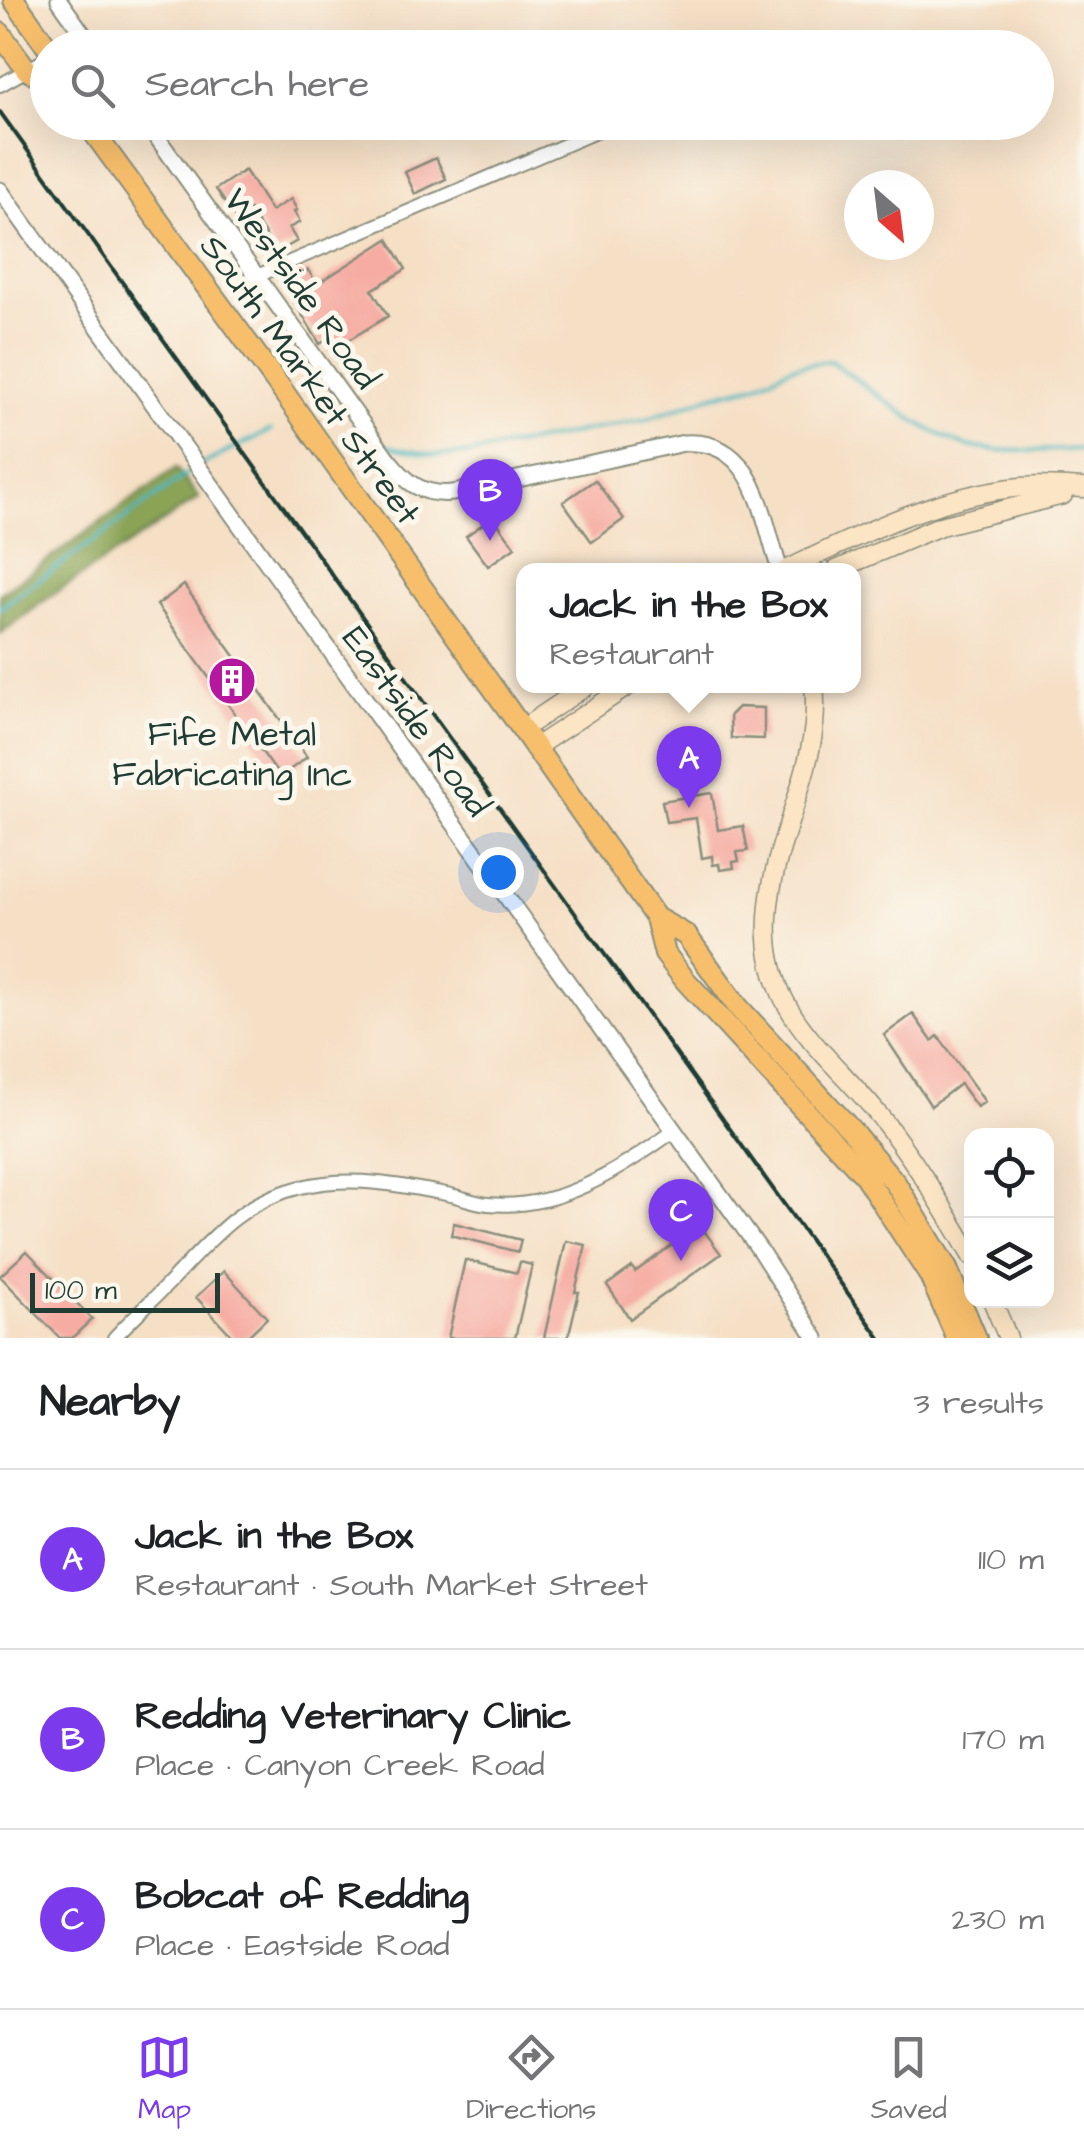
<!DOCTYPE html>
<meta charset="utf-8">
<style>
:root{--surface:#fff;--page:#f6f6f6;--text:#202124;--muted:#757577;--line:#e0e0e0;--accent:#7c3aed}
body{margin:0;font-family:"Architects Daughter",sans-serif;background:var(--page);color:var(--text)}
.controls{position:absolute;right:30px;bottom:30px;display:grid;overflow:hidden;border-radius:20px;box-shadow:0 10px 40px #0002}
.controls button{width:90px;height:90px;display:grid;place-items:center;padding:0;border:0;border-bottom:2px solid var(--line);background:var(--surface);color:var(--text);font:50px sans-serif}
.compass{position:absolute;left:844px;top:170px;width:90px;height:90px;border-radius:50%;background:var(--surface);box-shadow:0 10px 40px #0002;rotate:152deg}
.scale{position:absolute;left:30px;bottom:25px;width:190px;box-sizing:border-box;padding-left:10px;border:5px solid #1f3d34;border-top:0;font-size:28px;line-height:35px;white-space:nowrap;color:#1f3d34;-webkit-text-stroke:8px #fbf7ec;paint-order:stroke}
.you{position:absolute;left:498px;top:872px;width:35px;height:35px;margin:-25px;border:8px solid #fff;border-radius:50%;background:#1a73e8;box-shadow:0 0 0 15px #1a73e833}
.badge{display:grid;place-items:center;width:65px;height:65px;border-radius:50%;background:var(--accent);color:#fff;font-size:32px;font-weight:700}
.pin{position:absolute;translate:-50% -82px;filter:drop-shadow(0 2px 5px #0008)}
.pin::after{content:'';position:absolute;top:52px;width:35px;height:30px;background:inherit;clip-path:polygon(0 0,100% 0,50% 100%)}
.popup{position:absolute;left:516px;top:563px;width:345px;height:130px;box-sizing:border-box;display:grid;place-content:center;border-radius:20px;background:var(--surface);filter:drop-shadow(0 2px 8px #0005);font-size:32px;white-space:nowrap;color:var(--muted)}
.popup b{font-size:38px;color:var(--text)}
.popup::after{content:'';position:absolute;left:50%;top:100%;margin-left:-20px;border:20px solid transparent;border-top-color:var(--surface)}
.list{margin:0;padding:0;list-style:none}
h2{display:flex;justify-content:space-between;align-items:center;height:130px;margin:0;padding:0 40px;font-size:42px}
h2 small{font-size:32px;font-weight:400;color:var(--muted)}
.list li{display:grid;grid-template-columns:65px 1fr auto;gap:30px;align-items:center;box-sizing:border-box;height:180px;padding:0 40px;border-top:2px solid var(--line)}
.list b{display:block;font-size:38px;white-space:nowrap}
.list p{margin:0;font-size:32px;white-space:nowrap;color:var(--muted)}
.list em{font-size:32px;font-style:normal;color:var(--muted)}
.icon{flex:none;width:55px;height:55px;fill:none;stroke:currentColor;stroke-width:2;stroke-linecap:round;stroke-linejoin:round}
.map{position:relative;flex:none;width:1084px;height:1338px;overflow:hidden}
.search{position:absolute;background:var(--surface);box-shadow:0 10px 40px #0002;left:30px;right:30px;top:30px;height:110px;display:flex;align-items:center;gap:25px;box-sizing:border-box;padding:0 35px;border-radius:55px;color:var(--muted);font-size:38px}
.sheet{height:670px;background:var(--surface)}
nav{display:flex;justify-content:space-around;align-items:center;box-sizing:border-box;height:140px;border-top:2px solid var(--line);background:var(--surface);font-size:28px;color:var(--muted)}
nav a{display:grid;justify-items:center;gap:5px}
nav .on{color:var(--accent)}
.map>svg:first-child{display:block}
.forest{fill:#8aa354;stroke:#547044;stroke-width:2.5}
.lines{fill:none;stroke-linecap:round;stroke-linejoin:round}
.stream{stroke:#47b7be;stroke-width:4}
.building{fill:#f6aca2}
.minor-casing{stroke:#8a8e7c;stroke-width:16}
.tertiary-casing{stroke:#8a8e7c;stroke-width:19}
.secondary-casing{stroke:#8a8e7c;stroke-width:21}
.primary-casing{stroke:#8a8e7c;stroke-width:24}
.minor{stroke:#fff;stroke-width:12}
.tertiary{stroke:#fff;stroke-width:15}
.secondary{stroke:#fce5c4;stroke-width:18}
.primary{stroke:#f7bf6c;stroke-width:20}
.rail{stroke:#1f3d34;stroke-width:4}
.labels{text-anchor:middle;stroke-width:10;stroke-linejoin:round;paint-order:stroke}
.street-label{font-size:35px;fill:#1f3d34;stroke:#fbf7ec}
.poi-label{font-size:35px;fill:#1f3d34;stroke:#fbf7ec}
</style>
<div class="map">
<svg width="1084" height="1338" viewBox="0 0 1084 1338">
<rect width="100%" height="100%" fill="#fbf7ec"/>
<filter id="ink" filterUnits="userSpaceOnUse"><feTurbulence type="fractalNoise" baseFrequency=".01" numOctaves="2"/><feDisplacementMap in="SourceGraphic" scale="20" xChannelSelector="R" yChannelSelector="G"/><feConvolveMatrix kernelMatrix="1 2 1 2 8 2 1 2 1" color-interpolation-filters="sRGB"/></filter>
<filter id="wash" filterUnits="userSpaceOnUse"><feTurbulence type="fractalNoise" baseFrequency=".0048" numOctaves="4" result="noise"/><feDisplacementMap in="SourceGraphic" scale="40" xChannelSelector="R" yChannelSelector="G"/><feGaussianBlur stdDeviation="2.25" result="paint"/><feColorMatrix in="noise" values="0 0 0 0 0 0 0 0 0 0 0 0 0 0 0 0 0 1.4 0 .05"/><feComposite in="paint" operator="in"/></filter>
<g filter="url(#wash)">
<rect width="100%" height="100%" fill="#f5dfc5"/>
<path class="forest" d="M176 468 199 498 48 598 0 634V594Z"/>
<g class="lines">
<path class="stream" d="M342 437 367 442
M386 446 433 455 469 454 646 419 714 395 756 385 791 367 830 361C868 386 925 435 968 446 1001 454 1050 450 1084 449
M203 464 271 430
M0 608 195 468"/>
</g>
<g id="blocks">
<path class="building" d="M436 158 446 179 415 194 405 172Z
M245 170 271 211 291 199 297 210 294 212 300 222 289 228 297 241 276 253 250 210 236 219 216 189Z
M388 239 406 269 372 290 388 316 337 347 331 337 320 344 284 285 308 270 317 284Z
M595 480 624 519 592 542 563 502Z
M493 517 515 547 488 566 466 536Z
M184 585 307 757 280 777 157 605Z
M738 707 764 708V739L731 738 730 715Z
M712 793 718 830 743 826 748 851 737 852 739 861 733 862 734 868 720 870 719 864 713 865 712 856 702 858 696 818 666 822 662 801Z
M913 1014 932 1041 938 1036 985 1102 977 1107 960 1084 931 1106 884 1035Z
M686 1206 721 1254 630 1319 607 1285 632 1267 635 1272 672 1245 675 1230 667 1220Z
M454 1223 521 1240 518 1252 451 1235Z
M566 1241 586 1245 575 1292H579L568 1338H544Z
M27 1251 92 1319 72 1338H60L0 1276Z
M465 1260 517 1273 520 1262 532 1265 515 1338H448Z
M224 1271 267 1318 246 1338H234L196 1297Z"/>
</g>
</g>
<g filter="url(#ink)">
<use href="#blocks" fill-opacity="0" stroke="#8a8e7c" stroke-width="2.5"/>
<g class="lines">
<g class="minor-casing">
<path id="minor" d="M63 48 83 34
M0 85 48 58
M257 276 619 122
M114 1338C133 1317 154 1299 173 1279 212 1238 242 1201 301 1187 351 1175 401 1185 451 1195 464 1198 476 1203 488 1204 559 1211 619 1170 674 1131"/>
</g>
<g class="tertiary-casing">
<path id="tertiary" d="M59 0 93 48
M146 122 387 458C406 482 421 496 453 493L684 443C757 438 762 519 780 570
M0 190 759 1249 816 1338"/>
</g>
<g class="secondary-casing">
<path id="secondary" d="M786 570C861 534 938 495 1021 487 1042 485 1063 487 1084 488
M836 570 940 526 1063 495
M814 686C823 765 772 837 768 917 762 1019 835 1055 889 1128 920 1169 947 1213 972 1257
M522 729 586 686
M534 748 628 686
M992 1300 1008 1338"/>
</g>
<g class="primary-casing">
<path id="primary" d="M14 0 48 48
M0 33 27 70 48 81
M86 122 282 390 656 918 665 954 686 981 865 1176 930 1276 957 1338
M656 918 686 935 738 1007 852 1131 896 1184 947 1269 976 1338"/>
</g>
<use href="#minor" class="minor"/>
<use href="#tertiary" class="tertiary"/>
<use href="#secondary" class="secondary"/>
<use href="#primary" class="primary"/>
<path class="rail" d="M0 112 880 1338"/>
</g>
</g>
<defs>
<g id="building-disc" transform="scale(2.5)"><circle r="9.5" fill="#b5179e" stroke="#fbf7ec"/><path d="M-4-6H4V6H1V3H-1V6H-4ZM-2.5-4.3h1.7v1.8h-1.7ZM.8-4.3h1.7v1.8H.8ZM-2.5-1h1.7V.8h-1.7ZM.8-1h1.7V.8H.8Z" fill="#fff"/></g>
</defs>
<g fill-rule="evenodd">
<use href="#building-disc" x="232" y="681"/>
</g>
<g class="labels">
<g class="street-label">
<text transform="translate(302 288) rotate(54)" y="12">Westside Road</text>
<text transform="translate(311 379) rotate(54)" y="12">South Market Street</text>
<text transform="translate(417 721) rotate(54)" y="12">Eastside Road</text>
</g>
<g class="poi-label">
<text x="232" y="745">Fife Metal<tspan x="232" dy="40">Fabricating Inc</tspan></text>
</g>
</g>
</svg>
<div class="controls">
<button><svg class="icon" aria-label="locate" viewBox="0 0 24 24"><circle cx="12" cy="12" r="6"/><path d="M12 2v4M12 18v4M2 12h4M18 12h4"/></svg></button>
<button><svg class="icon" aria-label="layers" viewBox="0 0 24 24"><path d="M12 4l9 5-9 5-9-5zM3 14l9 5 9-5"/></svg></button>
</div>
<svg class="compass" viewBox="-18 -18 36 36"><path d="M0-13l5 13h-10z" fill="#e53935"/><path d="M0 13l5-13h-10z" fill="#757577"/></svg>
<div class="scale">100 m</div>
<div class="you"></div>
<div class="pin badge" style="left:689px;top:808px">A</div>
<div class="popup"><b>Jack in the Box</b>Restaurant</div>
<div class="pin badge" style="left:490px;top:541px">B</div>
<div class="pin badge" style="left:681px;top:1261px">C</div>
<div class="search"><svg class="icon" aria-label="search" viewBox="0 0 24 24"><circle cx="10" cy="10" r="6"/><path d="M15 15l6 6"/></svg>Search here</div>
</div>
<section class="sheet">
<h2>Nearby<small>3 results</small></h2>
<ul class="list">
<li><span class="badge">A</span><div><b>Jack in the Box</b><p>Restaurant · South Market Street</p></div><em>110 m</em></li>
<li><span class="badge">B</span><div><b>Redding Veterinary Clinic</b><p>Place · Canyon Creek Road</p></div><em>170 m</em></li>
<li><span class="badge">C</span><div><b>Bobcat of Redding</b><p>Place · Eastside Road</p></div><em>230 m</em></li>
</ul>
</section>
<nav>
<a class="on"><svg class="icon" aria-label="map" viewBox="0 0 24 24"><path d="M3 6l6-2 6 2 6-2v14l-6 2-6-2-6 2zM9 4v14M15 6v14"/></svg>Map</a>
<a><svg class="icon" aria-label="directions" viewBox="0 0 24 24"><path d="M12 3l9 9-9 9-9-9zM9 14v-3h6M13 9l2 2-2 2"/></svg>Directions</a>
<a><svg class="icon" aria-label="saved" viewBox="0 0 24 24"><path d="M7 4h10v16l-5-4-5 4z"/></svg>Saved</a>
</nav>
